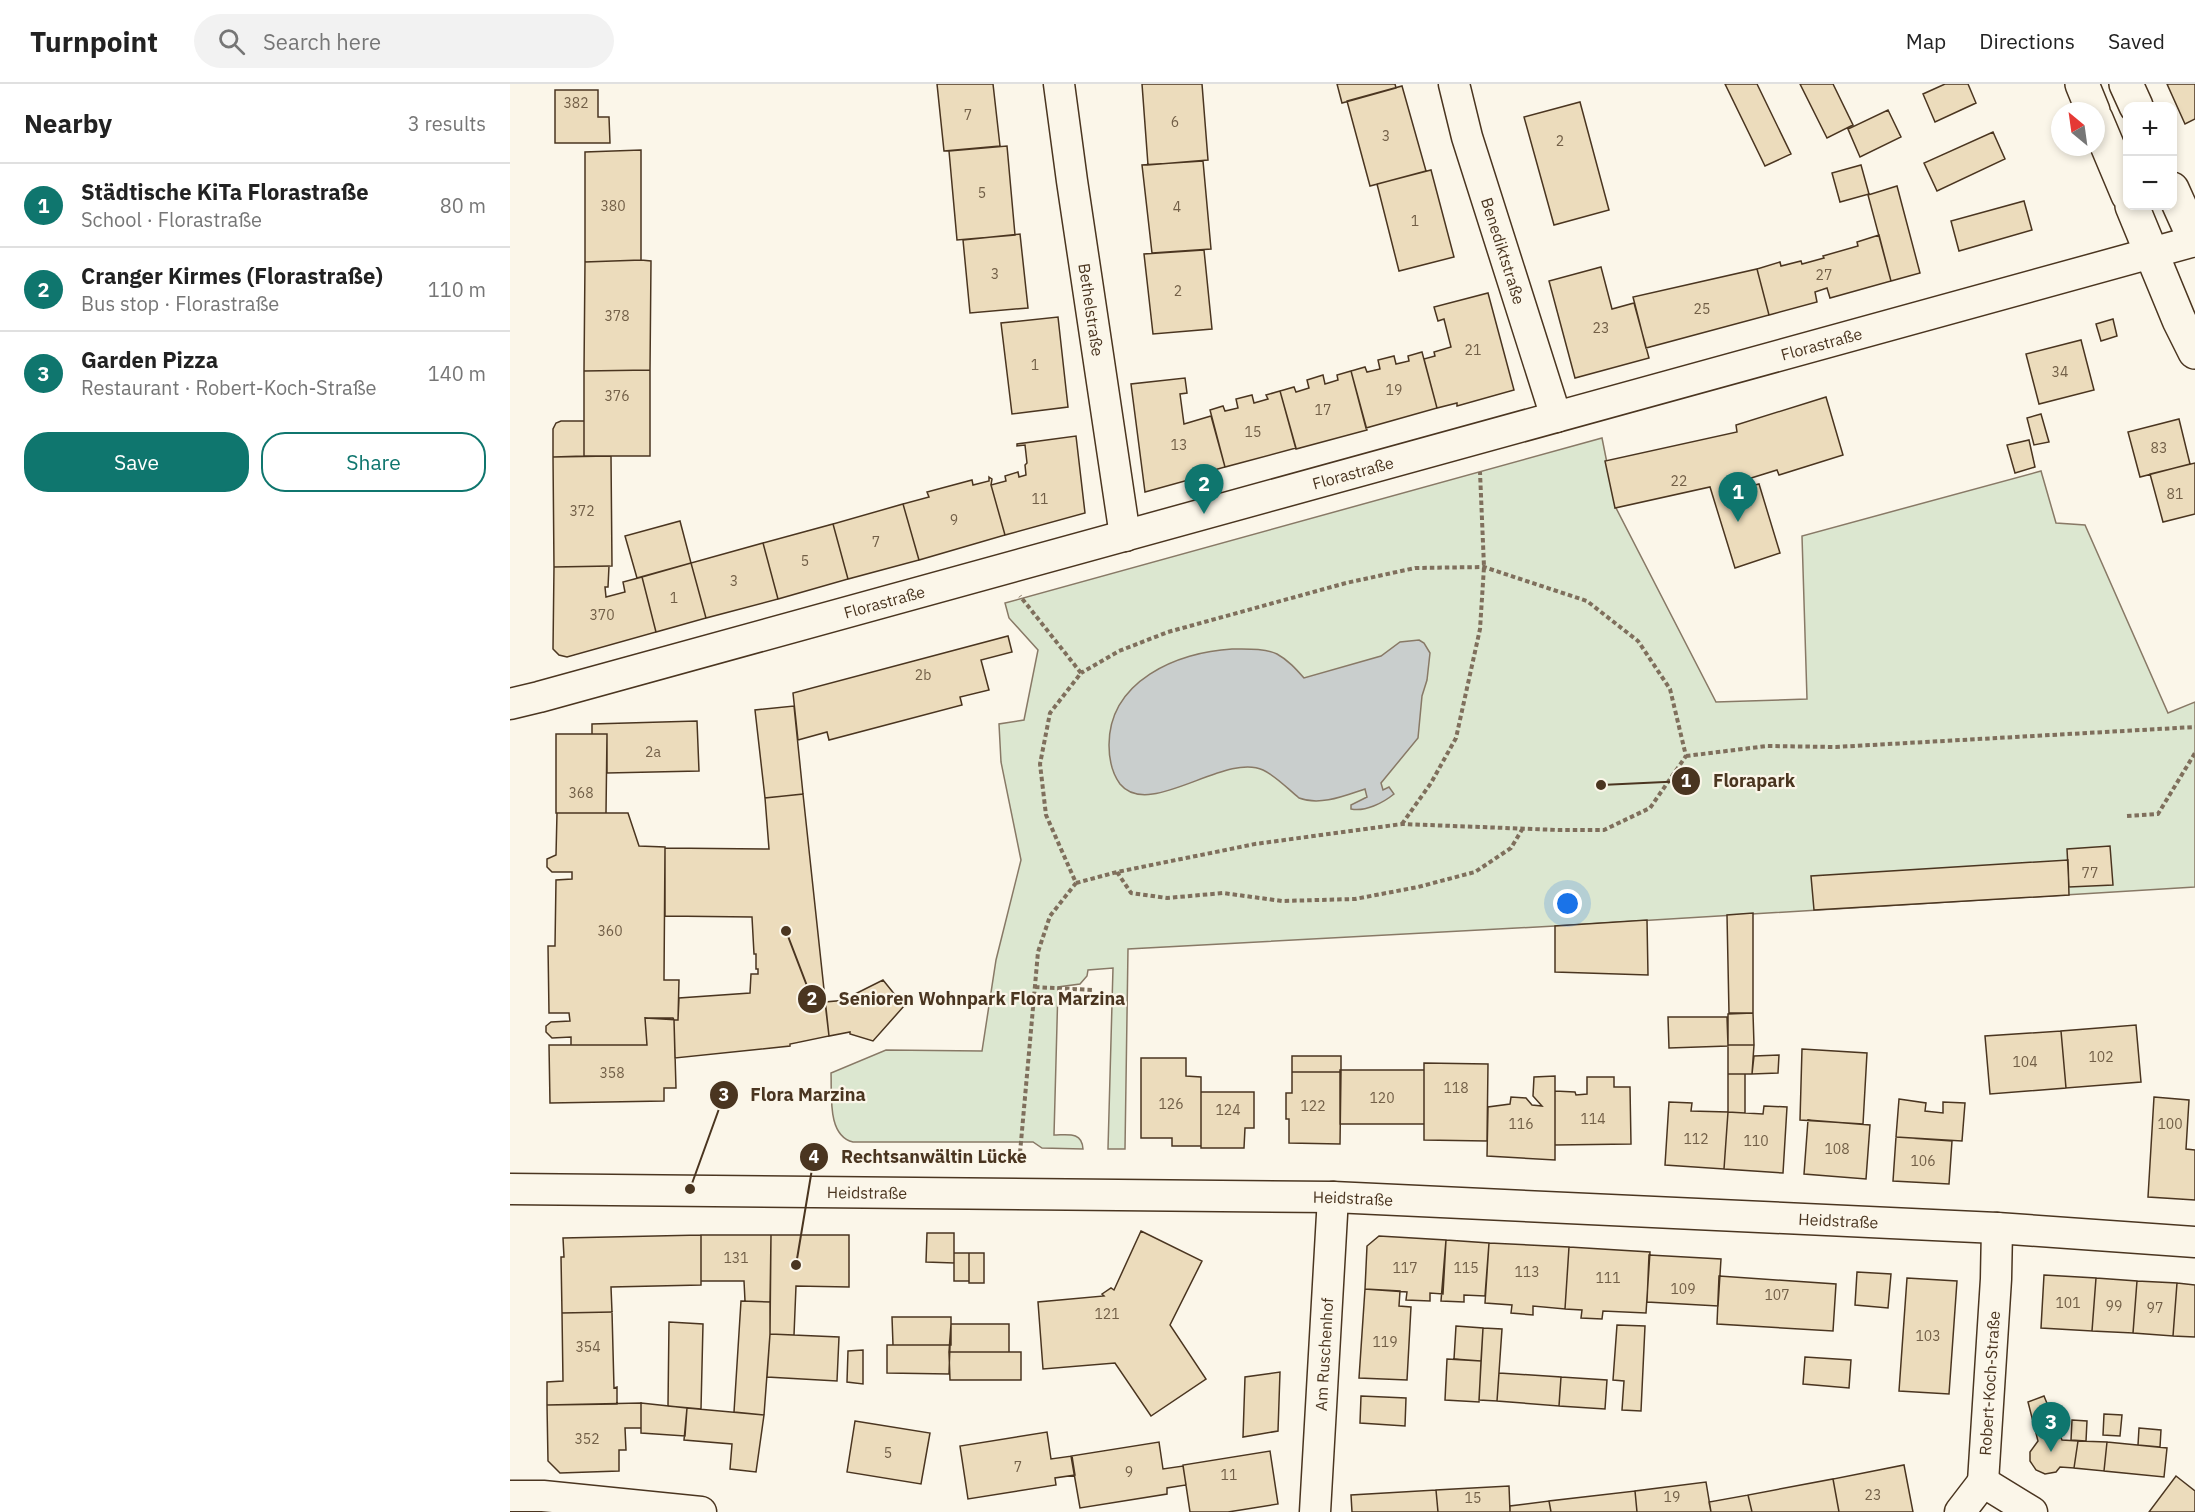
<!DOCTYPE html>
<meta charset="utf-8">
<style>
:root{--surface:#fff;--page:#f2f2f2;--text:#222;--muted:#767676;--line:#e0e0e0;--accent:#0f766e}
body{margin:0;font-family:"IBM Plex Sans",sans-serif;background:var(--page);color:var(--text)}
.controls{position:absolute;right:18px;top:18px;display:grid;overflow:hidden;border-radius:12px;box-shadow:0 3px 9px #0003}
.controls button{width:54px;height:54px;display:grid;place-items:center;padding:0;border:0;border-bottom:2px solid var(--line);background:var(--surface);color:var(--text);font:30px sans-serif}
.compass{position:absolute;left:1541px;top:18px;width:54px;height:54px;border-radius:50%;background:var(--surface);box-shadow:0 3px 9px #0003;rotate:331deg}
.you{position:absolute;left:1058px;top:820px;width:21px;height:21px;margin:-15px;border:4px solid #fff;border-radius:50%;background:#1a73e8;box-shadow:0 0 0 9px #1a73e833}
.badge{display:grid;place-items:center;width:39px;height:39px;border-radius:50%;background:var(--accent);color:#fff;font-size:20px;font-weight:700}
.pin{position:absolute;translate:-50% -50px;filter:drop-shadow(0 2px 3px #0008)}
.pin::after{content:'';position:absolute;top:32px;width:21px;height:18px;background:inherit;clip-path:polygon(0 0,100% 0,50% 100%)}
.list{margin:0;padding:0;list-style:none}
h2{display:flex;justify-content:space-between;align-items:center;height:78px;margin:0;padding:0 24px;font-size:26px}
h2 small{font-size:20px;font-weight:400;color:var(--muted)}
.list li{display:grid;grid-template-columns:39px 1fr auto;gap:18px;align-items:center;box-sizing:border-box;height:84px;padding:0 24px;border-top:2px solid var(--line)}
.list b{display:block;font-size:22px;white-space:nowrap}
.list p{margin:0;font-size:20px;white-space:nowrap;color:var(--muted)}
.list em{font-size:20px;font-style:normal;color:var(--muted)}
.actions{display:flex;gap:12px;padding:18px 24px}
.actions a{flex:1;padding:14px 0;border:2px solid var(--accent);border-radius:24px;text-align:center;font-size:21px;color:var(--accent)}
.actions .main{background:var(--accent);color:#fff}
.icon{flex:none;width:33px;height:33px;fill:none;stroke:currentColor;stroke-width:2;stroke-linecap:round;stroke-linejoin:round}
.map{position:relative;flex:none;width:1685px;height:1428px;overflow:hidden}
header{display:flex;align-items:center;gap:36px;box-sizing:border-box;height:84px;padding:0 30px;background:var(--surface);border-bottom:2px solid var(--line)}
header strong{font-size:28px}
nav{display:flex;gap:33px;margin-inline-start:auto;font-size:21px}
.search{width:420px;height:54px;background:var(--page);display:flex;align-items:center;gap:15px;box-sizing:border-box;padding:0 21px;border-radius:33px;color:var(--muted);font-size:22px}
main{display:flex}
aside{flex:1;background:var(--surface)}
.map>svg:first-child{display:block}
.green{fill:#dce7d0;stroke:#887966;stroke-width:1.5}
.water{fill:#c9cecd;stroke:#887966;stroke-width:1.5}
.building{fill:#ecdcbc;stroke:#4a3520;stroke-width:1.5}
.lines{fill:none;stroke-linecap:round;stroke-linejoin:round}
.street-casing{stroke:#4a3520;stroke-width:33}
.secondary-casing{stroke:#4a3520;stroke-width:36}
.path{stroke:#7f6f5c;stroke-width:4;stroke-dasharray:4.5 3;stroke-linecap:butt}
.street{stroke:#fbf6e9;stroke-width:30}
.secondary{stroke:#fbf6e9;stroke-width:33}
.labels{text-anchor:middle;stroke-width:4.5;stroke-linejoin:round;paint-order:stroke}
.number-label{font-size:14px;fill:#725f47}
.street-label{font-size:16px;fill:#4a3520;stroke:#fbf6e9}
.leader{fill:none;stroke:#4a3520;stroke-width:2}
.callout-dot{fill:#4a3520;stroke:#fbf6e9;stroke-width:2}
.mark-label{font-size:18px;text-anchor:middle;font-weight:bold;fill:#fff}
.callout-label{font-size:18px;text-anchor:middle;font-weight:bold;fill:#4a3520;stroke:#fbf6e9;stroke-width:4.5;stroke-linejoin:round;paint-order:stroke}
</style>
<header>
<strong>Turnpoint</strong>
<div class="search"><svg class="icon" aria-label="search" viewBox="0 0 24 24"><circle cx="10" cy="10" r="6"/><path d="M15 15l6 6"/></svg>Search here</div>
<nav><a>Map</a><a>Directions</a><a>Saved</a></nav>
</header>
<main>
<aside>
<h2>Nearby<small>3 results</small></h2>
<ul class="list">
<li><span class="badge">1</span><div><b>Städtische KiTa Florastraße</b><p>School · Florastraße</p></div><em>80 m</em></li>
<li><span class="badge">2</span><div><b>Cranger Kirmes (Florastraße)</b><p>Bus stop · Florastraße</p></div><em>110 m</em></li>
<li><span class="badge">3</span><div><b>Garden Pizza</b><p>Restaurant · Robert-Koch-Straße</p></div><em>140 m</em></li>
</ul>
<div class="actions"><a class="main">Save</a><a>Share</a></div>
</aside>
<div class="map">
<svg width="1685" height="1428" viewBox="0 0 1685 1428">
<rect width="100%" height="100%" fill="#fbf6e9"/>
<path class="green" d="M1092 354 1106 424 1206 618 1297 615 1292 452 1531 387 1546 439 1575 441 1658 629 1685 618V803L1045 842 618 865 615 1065H598L603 884 578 886 577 892 570 900 548 903 544 1051C557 1051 572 1047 573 1065L532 1064 523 1058H343C317 1052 322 1011 321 989L376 966 472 967 486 876 511 776 491 678 489 640 514 636 528 566 499 534 495 519Z"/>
<path class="water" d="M909 556 914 559 920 569 917 596 912 612 908 654 871 699 873 706 879 703 884 710C873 719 855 728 841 725V721L857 713 855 705C834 712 810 722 789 714 778 705 766 692 753 686 715 668 639 736 610 700 602 689 599 674 599 661 599 597 667 568 722 565 737 565 754 564 767 570 778 576 786 585 794 594L871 572 890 558Z"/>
<path class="building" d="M427 0H483L490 62 434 67Z
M632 0H692L698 76 638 81Z
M827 0H885L886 4 832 19Z
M1215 0H1247L1281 70 1255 82Z
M1290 0H1323L1343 41 1317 54Z
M1435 0H1458L1466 19 1425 38 1413 10Z
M1657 0H1685V35L1675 40Z
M892 2 916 87 860 102 837 17Z
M45 6H88V33H99L100 59H45Z
M1070 18 1099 126 1044 141 1014 33Z
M1378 26 1391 53 1350 73 1338 45Z
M1483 48 1495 75 1427 107 1414 79Z
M497 62 505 151 447 156 439 67Z
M131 66V176L75 178V68Z
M693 77 701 165 642 169 632 81Z
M1351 81 1359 110 1330 118 1322 89Z
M921 86 944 173 889 187 867 100Z
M1387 102 1410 189 1381 197 1358 111Z
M1514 117 1522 146 1449 167 1441 137Z
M510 150 518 224 460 229 453 156Z
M1369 151 1381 197 1320 214 1317 204 1305 208 1307 218 1259 231 1247 185 1270 178 1271 182 1291 177 1292 180 1314 174 1313 172 1348 162 1347 158Z
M694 166 702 245 643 250 634 170Z
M131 176 141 177 140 286 74 287 75 178Z
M1091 183 1102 225 1124 219 1139 274 1065 294 1039 197Z
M1247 185 1259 231 1136 264 1123 213Z
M978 209 1004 306 947 322V319L927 324 914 275 925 272 924 268 941 263 934 235 928 237 924 223Z
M548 233 558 323 502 330 491 239Z
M1603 235 1607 252 1591 257 1586 240Z
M1571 256 1584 306 1529 320 1516 270Z
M912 268 927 324 856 344 841 287 855 283 857 288 870 285 868 276 884 272 886 280 899 277 898 272Z
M140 286V372H74V287Z
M841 287 857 346 786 365 770 307 784 303 786 308 799 304 797 296 813 291 815 300 828 296 827 291Z
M675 294 677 309 670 310 674 340 701 332 715 383 693 389V392L635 408 621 300Z
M770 307 786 364 715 383 700 326 713 322 715 327 728 324 726 315 742 311 744 319 758 315 756 311Z
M1316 313 1333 371 1269 391 1267 386 1238 395 1241 402 1249 400 1270 469 1225 484 1200 403 1105 424 1095 377 1227 348 1226 341Z
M1531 330 1539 358 1524 361 1517 334Z
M1669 335 1680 380 1630 393 1618 348Z
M51 337H74V372L43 373V345L46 339Z
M566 352 575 429 495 451 481 401 496 397 495 392 508 388 509 393 516 391 515 381 517 379 515 361 507 362V360Z
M1519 356 1525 383 1505 389 1497 361Z
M101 372 102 482 44 483 43 373Z
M1685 379V430L1653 438 1640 390Z
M479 393 482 395 481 401 495 451 409 476 393 420 419 413 417 408 462 396 463 401 479 397Z
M393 420 409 476 338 495 323 440Z
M170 437 181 479 127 494 115 452Z
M323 440 338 495 268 515 253 459Z
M253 459 268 515 196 534 181 479Z
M181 479 196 534 146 548 132 493Z
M99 482 98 503H95L96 513 115 508 113 498 132 493 146 548 57 573 49 571 43 565 44 483Z
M498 552 502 568 471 576 479 606 450 613 452 621 319 656 317 648 288 656 283 609Z
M284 622 293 710 255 714 245 626Z
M187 637 189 687 97 689V650H82V640Z
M46 650H97L96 729H46Z
M293 710 319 952 280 960V962L165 974 164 936H168L169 914 240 909 241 890H248V885H246V870H244L242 833 155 832V764L259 765 255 714Z
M47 729H118L129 762 155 763 154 896H169L168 936 135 934 137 961H61V953L42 954 36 948V942L41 938 60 937 59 929H39L38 862H45L46 796 62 795V788H42L37 783V775L46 771Z
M1600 762 1603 801 1559 803 1557 765Z
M1558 776 1559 811 1304 826 1301 792Z
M1243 829V929H1219L1217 831Z
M1137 836 1138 891 1045 888V842Z
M373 896 394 922 363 957 340 950V948L319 952 315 918 337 916V914Z
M1243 929 1244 961H1218V930Z
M1158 933H1217L1218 962 1159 964Z
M135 934H163L164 936 166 1004H154V1017L40 1019 39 961H137Z
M1626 941 1631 998 1556 1004 1551 947Z
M1551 947 1556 1004 1480 1010 1475 952Z
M1218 961H1244L1242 990H1218Z
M1292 965 1357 969 1353 1040 1290 1036Z
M1269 971 1268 989 1242 990 1244 972Z
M782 972H831V988H782Z
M631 974H676V992L691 993V1062H662V1054H631Z
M914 979 978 980 977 1057 914 1056Z
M830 986H914V1040H830Z
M782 988H831L830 1060 779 1059V1035H776V1009H782Z
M1218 990H1235V1029L1218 1028Z
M1045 992V1076L977 1072 978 1023 1000 1020 1001 1013 1016 1014 1022 1021 1032 1022 1023 1012 1024 993Z
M1077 993H1104V1003H1120L1121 1060 1045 1061V1007L1065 1008 1066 1011 1077 1010Z
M691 1008H744V1044H735L734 1064H691Z
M1644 1013 1679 1016 1676 1065 1685 1066V1116L1638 1113Z
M1389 1015 1416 1019 1415 1027 1433 1029V1018L1455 1019 1452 1057 1386 1053Z
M1159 1018 1182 1019 1181 1027 1218 1028 1214 1085 1155 1081Z
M1254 1022 1277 1023 1273 1089 1214 1085 1218 1028 1253 1030Z
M1298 1036 1360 1041 1356 1095 1294 1090Z
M1386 1053 1442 1057 1439 1100 1383 1097Z
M631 1147 692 1177 660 1241 696 1295 641 1332 605 1279 533 1285 528 1218 594 1212 592 1210 601 1204 604 1206Z
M417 1149H444V1179L416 1178Z
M191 1151H261L260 1218 235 1217 234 1197H191Z
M191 1151V1201L101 1203 102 1228 52 1229 51 1173H54L53 1154Z
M261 1151H339V1203L286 1202 284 1251 260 1250Z
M869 1152 936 1156 933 1210 920 1209V1217L896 1216 897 1208 855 1205 857 1162Z
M936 1156 979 1159 975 1212 954 1211V1218L931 1217Z
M979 1159 1059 1163 1055 1225 1023 1222V1231L1001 1229 1002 1221 975 1219Z
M1059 1163 1140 1168 1136 1229 1093 1227 1092 1235 1071 1234 1072 1226 1055 1225Z
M444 1169H459V1197H444Z
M459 1169H474V1199H459Z
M1139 1171 1211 1175 1208 1222 1137 1218Z
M1347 1188 1381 1190 1378 1224 1345 1221Z
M1534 1191 1586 1194 1582 1247 1531 1244Z
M1209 1192 1326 1200 1323 1247 1207 1240Z
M1397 1194 1447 1197 1439 1310 1389 1307Z
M1586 1194 1627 1197 1623 1249 1582 1247Z
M1627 1197 1667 1199 1663 1252 1623 1249Z
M1667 1199 1685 1201V1253L1663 1252Z
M855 1205 890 1207 889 1222 901 1223 897 1296 849 1294Z
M231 1217 260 1218V1250L254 1331 224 1328Z
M102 1228 104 1304 107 1303V1320L37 1321V1298L53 1297 52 1229Z
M382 1233H441V1261H383Z
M159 1238 193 1240 191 1325 158 1322Z
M441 1240H499V1268H439Z
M1107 1241 1135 1242 1131 1327 1112 1326 1114 1297 1103 1296Z
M946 1242 973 1244 971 1277 944 1275Z
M973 1244 992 1245 987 1317 969 1316Z
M260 1250 329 1253 327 1297 257 1293Z
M377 1261H440L439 1290 377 1289Z
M353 1266V1300L337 1298 338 1267Z
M439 1268H511V1296H440Z
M1295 1273 1341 1276 1339 1304 1293 1300Z
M937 1275 971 1277 969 1318 935 1316Z
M770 1288 768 1347 733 1353 735 1293Z
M989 1289 1051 1293 1049 1322 987 1317Z
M1051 1293 1097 1296 1095 1325 1049 1322Z
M851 1312 896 1314 895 1342 850 1339Z
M1534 1312 1552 1356 1568 1357 1564 1384 1550 1383 1546 1388 1535 1390 1526 1386 1520 1377V1368L1528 1357 1518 1318Z
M131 1319V1344H115L116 1366H109V1387L50 1389 38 1377 37 1321Z
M131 1319 177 1324 175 1352 131 1349Z
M177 1324 254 1331 246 1388 220 1385 222 1360 174 1356Z
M1594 1330 1612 1331 1610 1352 1593 1351Z
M1562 1336 1577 1337 1576 1357 1561 1356Z
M345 1337 420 1349 411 1400 337 1388Z
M1629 1344 1651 1346 1650 1363 1628 1361Z
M537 1348 541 1375 562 1372 565 1391 545 1394 546 1401 458 1415 450 1362Z
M1568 1357 1597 1358 1594 1387 1564 1384Z
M649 1358 653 1385 673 1382 676 1401 657 1404V1410L570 1424 561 1372Z
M1597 1358 1657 1364 1654 1393 1594 1387Z
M760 1367 768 1420 718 1428H680L673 1381Z
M1394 1381 1403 1428H1329L1323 1395Z
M1666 1392 1685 1407V1428H1639Z
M1323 1395 1329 1428H1242L1238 1411Z
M1196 1398 1201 1428H1127L1125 1407Z
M999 1402 1000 1428H928L926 1406Z
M926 1406 928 1428H842L841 1411Z
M1125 1407 1127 1428H1041L1039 1417Z
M1238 1411 1242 1428H1201L1199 1418Z
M1039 1417 1041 1428H1000V1422Z"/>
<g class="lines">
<g class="street-casing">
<g id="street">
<path id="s1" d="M549 0 562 97 615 452"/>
<path id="s2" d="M944 0 957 53 1046 333"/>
<path id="s3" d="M0 620 29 613 1685 157"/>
<path id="s4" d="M0 1105 823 1113 1487 1144 1685 1158"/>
<path id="s5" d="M1473 1398 1486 1195 1487 1144"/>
<path d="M1473 1398 1522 1428"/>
<path d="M0 1412H33L191 1428"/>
<path id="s6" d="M805 1428 823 1113"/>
<path d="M1450 1428 1473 1398"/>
</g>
</g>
<g class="secondary-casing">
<path id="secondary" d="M1572 0 1583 27
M1616 0 1626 22
M1586 35 1618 111
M1662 105 1685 156
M1622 122 1669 236 1685 268"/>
</g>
<path class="path" d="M1176 672 1257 662 1326 663 1685 643
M1617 732 1648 730 1685 669
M892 740 921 699 946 654 970 545 974 483 970 388
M607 788 621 809 657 814 713 809 772 817 845 815 908 803 965 788 1001 764 1013 744
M566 799 607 788 745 760 892 740 1048 746H1094L1140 724 1176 672 1160 605 1128 557 1077 517 974 483 905 484 836 499 658 548 609 567 571 589
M525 903 582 906
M510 1069 528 868 540 832 566 799 536 731 530 680 540 629 571 589 510 512"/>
<use href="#street" class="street"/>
<use href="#secondary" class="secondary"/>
</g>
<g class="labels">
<g class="number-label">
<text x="66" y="24">382</text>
<text x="458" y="36">7</text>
<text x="665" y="43">6</text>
<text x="876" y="57">3</text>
<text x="1050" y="62">2</text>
<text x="472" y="114">5</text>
<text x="103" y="127">380</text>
<text x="667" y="128">4</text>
<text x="905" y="142">1</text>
<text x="485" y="195">3</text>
<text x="1314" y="196">27</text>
<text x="668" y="212">2</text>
<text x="1192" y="230">25</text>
<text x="107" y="237">378</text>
<text x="1091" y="249">23</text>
<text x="963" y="271">21</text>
<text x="525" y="286">1</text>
<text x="1550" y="293">34</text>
<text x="884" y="311">19</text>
<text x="107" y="317">376</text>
<text x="813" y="331">17</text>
<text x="743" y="353">15</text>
<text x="669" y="366">13</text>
<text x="1649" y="369">83</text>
<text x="1169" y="402">22</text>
<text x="1665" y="415">81</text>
<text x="530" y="420">11</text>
<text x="72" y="432">372</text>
<text x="444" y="441">9</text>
<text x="366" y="463">7</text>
<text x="295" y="482">5</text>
<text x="224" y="502">3</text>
<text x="164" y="519">1</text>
<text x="92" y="536">370</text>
<text x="413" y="596">2b</text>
<text x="143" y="673">2a</text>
<text x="71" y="714">368</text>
<text x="1580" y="794">77</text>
<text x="100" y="852">360</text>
<text x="1591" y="978">102</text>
<text x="1515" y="983">104</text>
<text x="102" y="994">358</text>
<text x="946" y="1009">118</text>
<text x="872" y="1019">120</text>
<text x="661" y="1025">126</text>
<text x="803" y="1027">122</text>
<text x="718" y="1031">124</text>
<text x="1083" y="1040">114</text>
<text x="1011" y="1045">116</text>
<text x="1660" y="1045">100</text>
<text x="1186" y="1060">112</text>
<text x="1246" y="1062">110</text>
<text x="1327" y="1070">108</text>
<text x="1413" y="1082">106</text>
<text x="226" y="1179">131</text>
<text x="895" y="1189">117</text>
<text x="956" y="1189">115</text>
<text x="1017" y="1193">113</text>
<text x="1098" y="1199">111</text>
<text x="1173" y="1210">109</text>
<text x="1267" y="1216">107</text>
<text x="1558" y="1224">101</text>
<text x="1604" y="1227">99</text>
<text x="1645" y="1229">97</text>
<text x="597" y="1235">121</text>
<text x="1418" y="1257">103</text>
<text x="875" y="1263">119</text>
<text x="78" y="1268">354</text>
<text x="77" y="1360">352</text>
<text x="378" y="1374">5</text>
<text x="508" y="1388">7</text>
<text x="619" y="1393">9</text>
<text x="719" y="1396">11</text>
<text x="1363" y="1416">23</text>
<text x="1162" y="1418">19</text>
<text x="963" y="1419">15</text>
</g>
<g class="street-label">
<text dy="6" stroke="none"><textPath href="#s2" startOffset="174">Benediktstraße</textPath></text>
<text dy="6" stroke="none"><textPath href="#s1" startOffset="228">Bethelstraße</textPath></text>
<text dy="6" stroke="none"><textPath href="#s3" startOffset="1360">Florastraße</textPath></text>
<text dy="6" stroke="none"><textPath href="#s3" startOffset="874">Florastraße</textPath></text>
<text dy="6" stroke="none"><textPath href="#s3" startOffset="388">Florastraße</textPath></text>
<text dy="6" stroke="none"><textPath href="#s4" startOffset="357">Heidstraße</textPath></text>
<text dy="6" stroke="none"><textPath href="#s4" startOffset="843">Heidstraße</textPath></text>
<text dy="6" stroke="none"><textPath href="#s4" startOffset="1329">Heidstraße</textPath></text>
<text dy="6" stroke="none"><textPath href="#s6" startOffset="158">Am Ruschenhof</textPath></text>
<text dy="6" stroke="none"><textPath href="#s5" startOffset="99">Robert-Koch-Straße</textPath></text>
</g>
</g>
<path class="leader" d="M1091 701L1176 697M276 847L302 915M180 1105L214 1011M286 1181L304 1073"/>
<g class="callout-dot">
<circle cx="1091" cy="701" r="6"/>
<circle cx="276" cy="847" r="6"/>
<circle cx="180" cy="1105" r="6"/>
<circle cx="286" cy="1181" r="6"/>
<circle cx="1176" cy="697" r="15"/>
<circle cx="302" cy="915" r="15"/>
<circle cx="214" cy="1011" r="15"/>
<circle cx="304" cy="1073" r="15"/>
</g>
<g class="mark-label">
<text x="1176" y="703">1</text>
<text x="302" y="921">2</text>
<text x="214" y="1017">3</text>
<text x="304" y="1079">4</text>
</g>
<g class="callout-label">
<text x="1244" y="703">Florapark</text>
<text x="472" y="921">Senioren Wohnpark Flora Marzina</text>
<text x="298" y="1017">Flora Marzina</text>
<text x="424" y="1079">Rechtsanwältin Lücke</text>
</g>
</svg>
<div class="controls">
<button>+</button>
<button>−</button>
</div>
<svg class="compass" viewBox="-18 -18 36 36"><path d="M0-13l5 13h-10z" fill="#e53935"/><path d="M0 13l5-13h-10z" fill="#767676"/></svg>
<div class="you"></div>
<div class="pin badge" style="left:1228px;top:438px">1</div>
<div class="pin badge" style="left:694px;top:430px">2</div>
<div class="pin badge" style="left:1541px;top:1368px">3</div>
</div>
</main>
